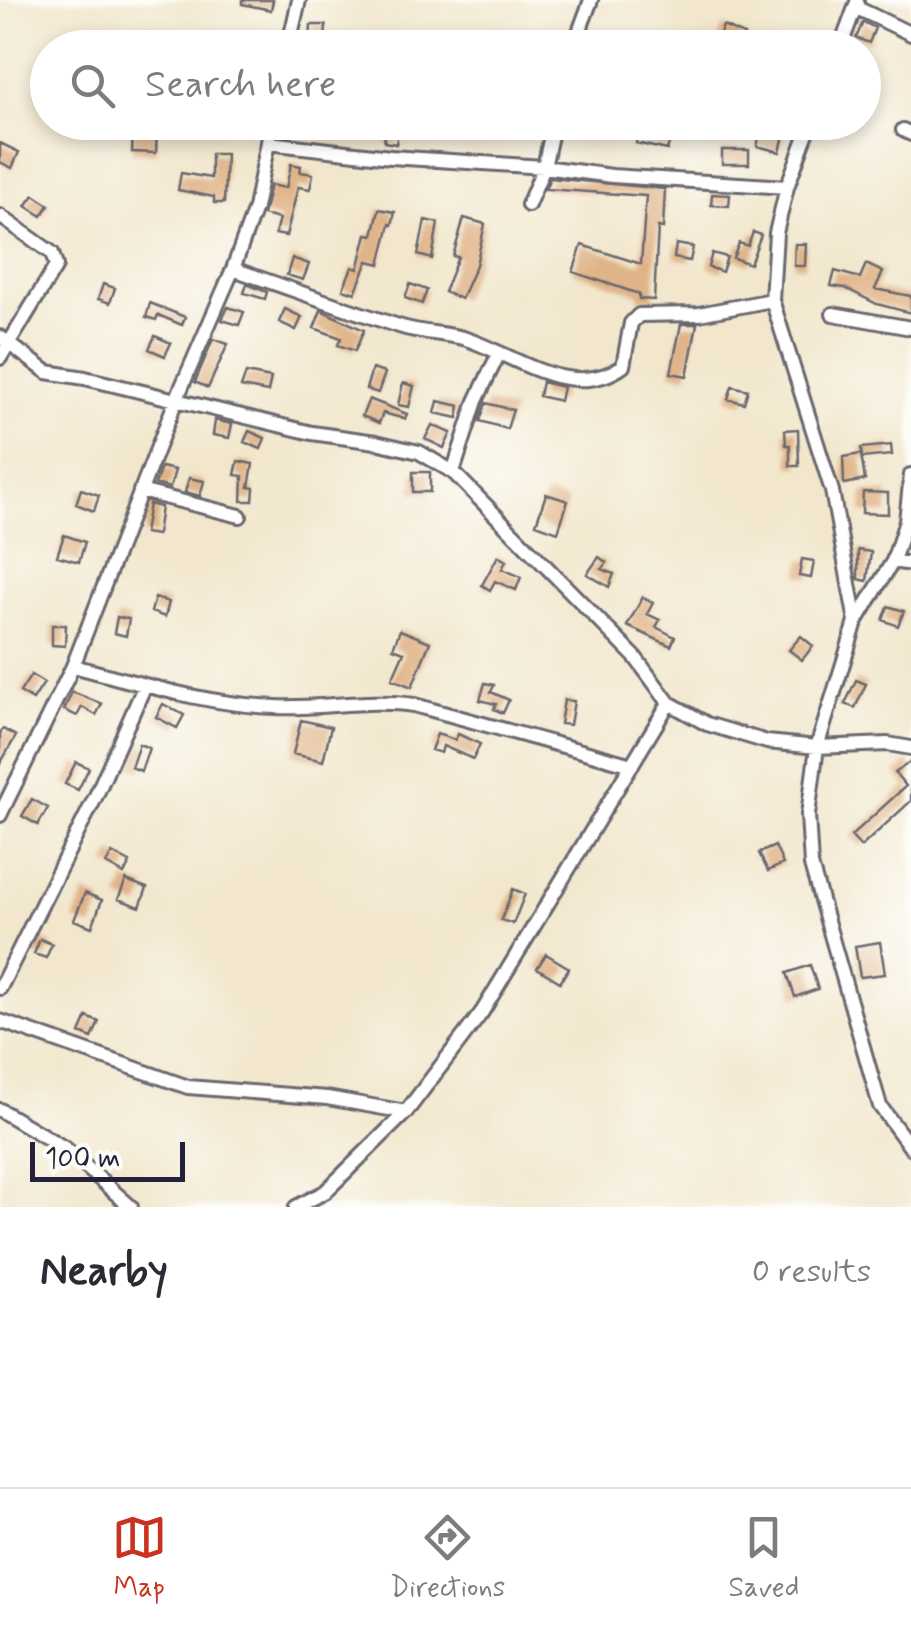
<!DOCTYPE html>
<style>
:root{--surface:#fff;--page:#f2f2f3;--text:#2b2b33;--muted:#7c7c81;--line:#e1e1e2;--accent:#c8321e}
body{margin:0;font-family:Mynerve,sans-serif;background:var(--page);color:var(--text)}
.scale{position:absolute;left:30px;bottom:25px;width:155px;box-sizing:border-box;padding-left:10px;border:5px solid #22223b;border-top:0;font-size:28px;line-height:35px;white-space:nowrap;color:#22223b;-webkit-text-stroke:8px #fdfcf7;paint-order:stroke}
.list{margin:0;padding:0;list-style:none}
h2{display:flex;justify-content:space-between;align-items:center;height:130px;margin:0;padding:0 40px;font-size:42px}
h2 small{font-size:32px;font-weight:400;color:var(--muted)}
.icon{flex:none;width:55px;height:55px;fill:none;stroke:currentColor;stroke-width:2;stroke-linecap:round;stroke-linejoin:round}
.map{position:relative;flex:none;width:911px;height:1207px;overflow:hidden}
.search{position:absolute;background:var(--surface);box-shadow:0 5px 15px #0003;left:30px;right:30px;top:30px;height:110px;display:flex;align-items:center;gap:25px;box-sizing:border-box;padding:0 35px;border-radius:55px;color:var(--muted);font-size:38px}
.sheet{height:280px;background:var(--surface)}
nav{display:flex;justify-content:space-around;align-items:center;box-sizing:border-box;height:140px;border-top:2px solid var(--line);background:var(--surface);font-size:28px;color:var(--muted)}
nav a{display:grid;justify-items:center;gap:5px}
nav .on{color:var(--accent)}
.map>svg:first-child{display:block}
.building{fill:#e0b488}
.lines{fill:none;stroke-linecap:round;stroke-linejoin:round}
.minor-casing{stroke:#6b676e;stroke-width:18}
.minor{stroke:#fff;stroke-width:12}
</style>
<div class="map">
<svg width="911" height="1207" viewBox="0 0 911 1207">
<rect width="100%" height="100%" fill="#fdfcf7"/>
<filter id="ink" filterUnits="userSpaceOnUse"><feTurbulence type="fractalNoise" baseFrequency=".01" numOctaves="2"/><feDisplacementMap in="SourceGraphic" scale="20" xChannelSelector="R" yChannelSelector="G"/><feConvolveMatrix kernelMatrix="1 2 1 2 8 2 1 2 1" color-interpolation-filters="sRGB"/></filter>
<filter id="wash" filterUnits="userSpaceOnUse"><feTurbulence type="fractalNoise" baseFrequency=".0048" numOctaves="4" result="noise"/><feDisplacementMap in="SourceGraphic" scale="40" xChannelSelector="R" yChannelSelector="G"/><feGaussianBlur stdDeviation="2.25" result="paint"/><feColorMatrix in="noise" values="0 0 0 0 0 0 0 0 0 0 0 0 0 0 0 0 0 1.4 0 .05"/><feComposite in="paint" operator="in"/></filter>
<g filter="url(#wash)">
<rect width="100%" height="100%" fill="#f2e7cd"/>
<g id="blocks">
<path class="building" d="M242 0H273L271 10 242 4Z
M863 22 875 28 869 43 856 38Z
M311 25H326L325 42 310 41Z
M723 26 744 35 738 47 718 38Z
M185 34 226 45 225 48H182Z
M387 122H400L396 144 384 142Z
M763 122H787L780 152 757 146Z
M640 128 671 136 667 150 636 143Z
M133 129 157 130 156 153 132 152Z
M0 143 19 152 12 168 0 162Z
M722 150H749V164H722Z
M211 154H226L224 203H214V197L178 190 181 173 211 178Z
M291 164 301 166 300 172 313 174 310 189 298 187 286 236 275 234 279 219 263 215 270 185 286 188Z
M550 178 665 189 663 228 658 227 654 300 639 299V294L573 272 582 245 641 264 646 196 545 189Z
M712 194 730 195 729 206 711 205Z
M34 195 49 205 42 216 26 206Z
M379 209 395 212 392 225 390 224 380 264 368 261 355 293 343 289 352 267 358 269 367 234 373 235Z
M464 218 485 224 476 265 461 299 444 292 458 257 453 256Z
M425 220 438 223 432 259 418 255Z
M753 232 761 235 750 264 733 258 739 243 748 246Z
M676 244 693 247 690 261 674 258Z
M795 244H806L805 266H794Z
M712 253 727 257 722 272 708 267Z
M292 258 309 264 303 280 287 275Z
M866 264 883 272 875 289 911 296V313L877 304 845 288 831 286 835 271 860 278Z
M103 284 115 288 110 303 98 299Z
M247 284 267 292 265 299 244 293Z
M410 284 427 290 422 304 405 298Z
M150 303 185 317 182 325 158 315 156 320 146 317Z
M228 307 244 312 239 325 222 320Z
M285 309 302 317 296 330 279 322Z
M321 310 364 330 355 351 338 345 341 338 314 328Z
M681 324H697L687 376 671 373Z
M155 336 171 343 165 356 149 349Z
M213 339 228 344 208 388 195 382Z
M372 369 385 373 378 393 366 389Z
M246 373 271 378 268 392 241 387Z
M542 382 563 387 560 401 539 396Z
M403 383 414 386 409 407 398 405Z
M732 386 748 390 744 403 728 399Z
M369 399 407 414 405 419 383 413 379 423 362 416Z
M438 401 460 406 458 418 435 413Z
M486 403 513 410 507 429 480 421Z
M215 420 232 424 229 438 213 435Z
M432 425 451 433 444 448 425 439Z
M798 429 799 466H790V445H786L785 430Z
M249 431 265 438 261 449 244 442Z
M891 445 892 455 862 458 861 448Z
M861 454 865 480 844 484 843 457Z
M238 461 253 464 249 487 254 488 253 501H242L243 476 235 475Z
M161 467 175 470 170 488 155 484Z
M413 472H430V492H413Z
M189 478 204 481 200 496 185 492Z
M81 489 99 495 94 511 76 504Z
M863 492 888 493V514L862 513Z
M546 494 568 501 558 532 536 524Z
M149 504 161 507 157 535 144 533Z
M64 535 85 542 79 562 57 556Z
M858 550 871 552 867 581 858 579Z
M498 556 506 561 502 569 521 577 516 590 495 581 490 590 482 585Z
M599 557 607 563 602 569 614 574 609 587 587 574Z
M802 559 814 561 811 578 799 576Z
M643 597 653 603 647 614 660 620 656 627 675 637 671 646 627 626Z
M155 598 169 602 165 617 151 612Z
M888 606 904 611 898 626 883 620Z
M117 617 129 619 126 636 114 633Z
M52 625H66L65 646 52 645Z
M400 630 430 642 412 687 392 679 404 652 393 648Z
M801 636 813 646 802 660 789 650Z
M31 675 44 683 33 700 20 692Z
M856 680 866 684 855 708 845 704Z
M485 683 494 685 491 692 509 700 503 713 494 709 496 704 480 700Z
M72 692 102 704 96 715 82 707 77 716 64 710Z
M564 700 574 701 570 725 560 724Z
M163 704 184 715 177 728 156 717Z
M301 720 331 727 323 761 293 754Z
M3 729 16 736 0 764V733Z
M437 734 455 740 458 734 480 744 473 759 443 746 441 753 431 750Z
M139 744 149 748 141 771 131 767Z
M911 761V801L861 847 851 836 906 786 895 773Z
M76 762 89 768 78 790 65 784Z
M32 799 48 808 38 825 22 816Z
M775 846 783 864 768 871 759 853Z
M112 853 130 862 124 874 106 864Z
M126 880 147 888 140 907 118 899Z
M513 889 525 894 513 924 501 920Z
M85 893 102 900 92 927 74 920Z
M40 939 52 944 46 958 34 954Z
M880 942 885 974 860 977 855 946Z
M546 954 569 968 560 982 537 968Z
M810 965 818 989 795 997 787 973Z
M87 1017 99 1022 92 1038 80 1033Z"/>
</g>
</g>
<g filter="url(#ink)">
<use href="#blocks" fill-opacity="0" stroke="#6b676e" stroke-width="2.5"/>
<g class="lines">
<g class="minor-casing">
<path id="minor" d="M855 7 911 34
M288 48 299 0
M573 48 591 0
M840 48 857 2
M811 122 787 187 776 233 772 300 832 491 856 622
M903 130 911 134
M268 143 391 157 544 167 612 176 787 187
M528 205 544 167 554 122
M0 216 52 253 56 266 0 358
M233 269C289 288 345 309 402 327 422 333 443 333 463 338 513 353 570 403 623 366L631 323 639 315 699 314 772 300
M833 314 911 328
M0 337 47 372 85 378 312 433 376 442 419 452 453 472 635 657 669 703 707 724 767 742 817 747 888 744 911 748
M453 472 476 401 498 355
M911 475 906 521 893 561 856 622 817 747 808 815 811 865 880 1106 911 1148
M140 491 240 516
M893 561 911 564
M73 666C139 683 206 705 276 707 322 709 369 698 414 705L632 765
M0 815 73 666 176 400 233 269 255 208 272 122
M0 988 95 798 145 685
M0 1021 188 1087 327 1098 406 1112
M0 1110 66 1149 131 1207
M296 1207 325 1192 406 1112 482 1012 669 703"/>
</g>
<use href="#minor" class="minor"/>
</g>
</g>
</svg>
<div class="scale">100 m</div>
<div class="search"><svg class="icon" aria-label="search" viewBox="0 0 24 24"><circle cx="10" cy="10" r="6"/><path d="M15 15l6 6"/></svg>Search here</div>
</div>
<section class="sheet">
<h2>Nearby<small>0 results</small></h2>
<ul class="list">
</ul>
</section>
<nav>
<a class="on"><svg class="icon" aria-label="map" viewBox="0 0 24 24"><path d="M3 6l6-2 6 2 6-2v14l-6 2-6-2-6 2zM9 4v14M15 6v14"/></svg>Map</a>
<a><svg class="icon" aria-label="directions" viewBox="0 0 24 24"><path d="M12 3l9 9-9 9-9-9zM9 14v-3h6M13 9l2 2-2 2"/></svg>Directions</a>
<a><svg class="icon" aria-label="saved" viewBox="0 0 24 24"><path d="M7 4h10v16l-5-4-5 4z"/></svg>Saved</a>
</nav>
